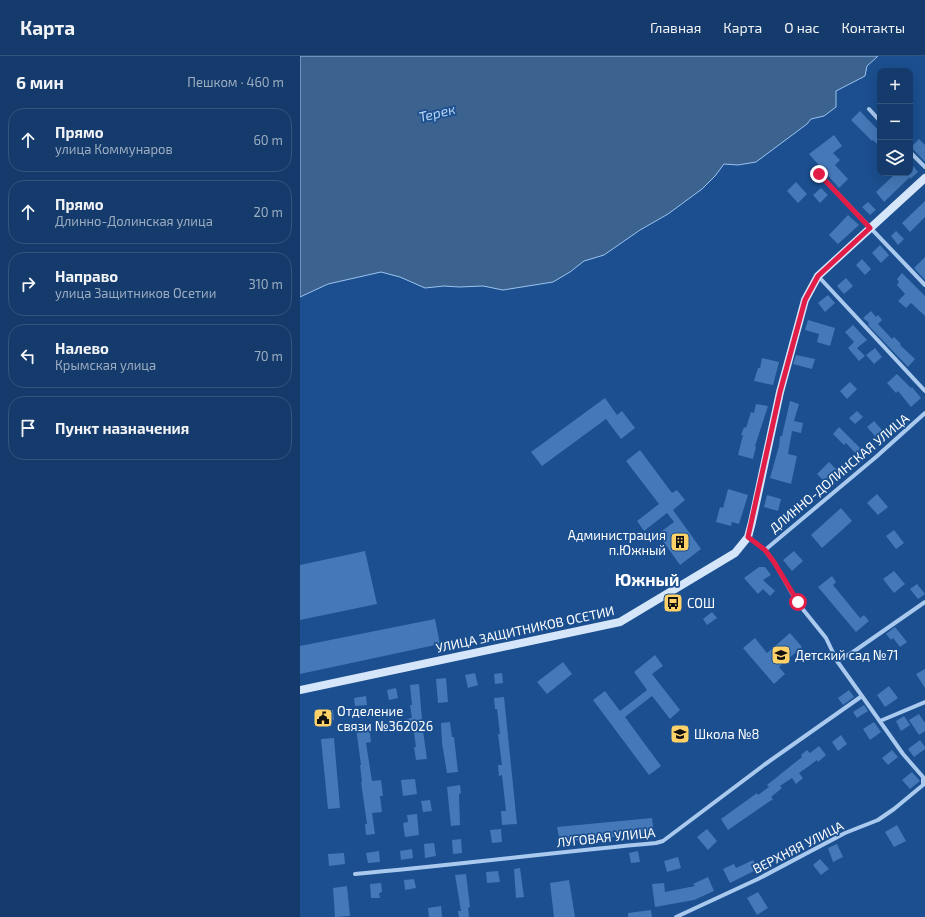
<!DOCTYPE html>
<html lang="ru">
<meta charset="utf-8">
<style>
:root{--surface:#143b6b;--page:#214673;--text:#f1f3f6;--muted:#9dadc1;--line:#33557e}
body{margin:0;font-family:"Exo 2",sans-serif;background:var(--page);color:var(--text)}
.controls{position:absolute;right:12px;top:12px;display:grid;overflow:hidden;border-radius:8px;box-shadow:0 4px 16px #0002}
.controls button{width:36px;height:36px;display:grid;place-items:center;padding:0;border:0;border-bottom:1px solid var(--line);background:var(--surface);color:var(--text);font:20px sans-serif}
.stop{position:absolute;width:12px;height:12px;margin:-9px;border:3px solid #e11d48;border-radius:50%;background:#fff}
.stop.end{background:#e11d48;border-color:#fff;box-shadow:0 1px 4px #0008}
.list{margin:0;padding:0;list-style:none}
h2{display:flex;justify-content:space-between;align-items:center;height:52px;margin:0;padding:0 16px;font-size:17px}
h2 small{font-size:13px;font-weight:400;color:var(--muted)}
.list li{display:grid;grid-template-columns:26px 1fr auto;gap:12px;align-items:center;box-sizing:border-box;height:64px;margin:0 8px 8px;padding:0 8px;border:1px solid var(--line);border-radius:16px}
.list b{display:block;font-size:15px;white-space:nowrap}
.list p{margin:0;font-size:13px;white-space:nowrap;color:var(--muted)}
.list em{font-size:13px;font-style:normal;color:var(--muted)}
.icon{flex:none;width:22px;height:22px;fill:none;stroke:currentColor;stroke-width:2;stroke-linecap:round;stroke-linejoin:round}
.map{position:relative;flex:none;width:625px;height:861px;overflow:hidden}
header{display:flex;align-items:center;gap:24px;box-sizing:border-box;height:56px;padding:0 20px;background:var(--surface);border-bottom:1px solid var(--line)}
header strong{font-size:19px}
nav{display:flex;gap:22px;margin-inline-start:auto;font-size:14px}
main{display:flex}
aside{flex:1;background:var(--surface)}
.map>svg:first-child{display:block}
.water{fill:#3c6290;stroke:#9cc4f0}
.building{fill:#4478b7}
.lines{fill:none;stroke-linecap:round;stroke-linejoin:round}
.street{stroke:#a9c9ee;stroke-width:4}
.secondary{stroke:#d6e6fa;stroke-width:8}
.route{stroke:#e11d48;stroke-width:5}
.labels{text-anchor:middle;stroke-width:3.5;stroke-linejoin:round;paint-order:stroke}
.street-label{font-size:13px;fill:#fff;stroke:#1b4f8f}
.poi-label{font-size:13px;fill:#fff;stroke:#1b4f8f;text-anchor:start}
.water-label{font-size:14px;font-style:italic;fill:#b5d3f5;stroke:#1b4f8f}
.district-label{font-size:17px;font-weight:bold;fill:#fff;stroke:#1b4f8f}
</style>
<header>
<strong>Карта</strong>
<nav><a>Главная</a><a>Карта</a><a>О нас</a><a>Контакты</a></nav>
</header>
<main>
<aside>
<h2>6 мин<small>Пешком · 460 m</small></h2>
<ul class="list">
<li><svg class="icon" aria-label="ahead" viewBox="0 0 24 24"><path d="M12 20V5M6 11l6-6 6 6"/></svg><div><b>Прямо</b><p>улица Коммунаров</p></div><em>60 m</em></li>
<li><svg class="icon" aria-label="ahead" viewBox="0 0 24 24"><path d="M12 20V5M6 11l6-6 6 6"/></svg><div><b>Прямо</b><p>Длинно-Долинская улица</p></div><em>20 m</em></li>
<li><svg class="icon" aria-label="right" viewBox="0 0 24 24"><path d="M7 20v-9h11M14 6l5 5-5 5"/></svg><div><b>Направо</b><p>улица Защитников Осетии</p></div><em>310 m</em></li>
<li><svg class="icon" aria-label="left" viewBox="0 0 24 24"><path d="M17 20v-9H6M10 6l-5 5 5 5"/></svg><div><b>Налево</b><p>Крымская улица</p></div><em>70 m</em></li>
<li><svg class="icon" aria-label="arrive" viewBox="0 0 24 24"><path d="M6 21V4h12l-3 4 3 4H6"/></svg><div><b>Пункт назначения</b></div></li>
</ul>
</aside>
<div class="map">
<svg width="625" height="861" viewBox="0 0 625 861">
<rect width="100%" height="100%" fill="#1b4f8f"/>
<path class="water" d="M0 0H578L567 10 565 20 536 35V51L524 60 511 63 507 68 456 106 438 109 424 108 415 120 402 133 368 158 340 174 304 199 284 205 270 216 253 226 203 234 183 230 159 231 144 230 125 232 100 221 81 216 28 228 0 241Z"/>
<path class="building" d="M560 55 580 76V91L573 84 572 85 551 64Z
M534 79 542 90 533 97 540 104 535 109 548 123 539 132 509 98Z
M619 83 625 89V106L611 91Z
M610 106 618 116 610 123V121L584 146 576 136 596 117H610Z
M496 126 507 138 498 147 487 135Z
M521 132 528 139 520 147 513 139Z
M625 145V161L610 176 602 167Z
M568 146 576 154 570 159 562 151Z
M548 159 559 169 538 188 529 179Z
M596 175 604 183 598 189 591 180Z
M580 189 589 199 581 207 572 197Z
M625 201V224L614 212Z
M562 203 571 213 565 219 556 209Z
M602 217 625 240V260L611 247 606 252 598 245 605 238 597 229 599 226 597 223Z
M546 222 553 230 544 238 537 230Z
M528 239 535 247 525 256 518 247Z
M571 255 576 261 578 259 582 264 578 268 592 283 594 281 601 288 600 289 615 303 608 311 568 269 569 267 563 262Z
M508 264 535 272 530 290 517 286 519 278 505 274Z
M553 269 567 284 557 292 565 300 559 305 548 292 554 286 545 276Z
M575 292 582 301 574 308 566 299Z
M496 299 515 303 512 313 493 308Z
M462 302 479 306 473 329 454 325 458 312H460Z
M597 318 611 332 612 331 621 342 611 351 598 335 596 337 587 327Z
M550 326 557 333 547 343 540 335Z
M305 342 317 359 322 355 335 372 321 383 306 363 242 410 231 396Z
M490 345 499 348 494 365 503 367 501 377 492 375 488 398 497 400 491 428 470 422 479 390 480 380H482Z
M456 348 468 350 455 390 456 391 453 403 438 399 443 379H441L444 371 446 372 451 356 454 357Z
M557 355 563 361 555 368 549 362Z
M574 365 582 374 575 380 567 371Z
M539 371 564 396 559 401 546 387 544 389 533 378Z
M340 394 372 437 377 434 385 444 373 454 401 493 380 509 358 478 374 466 367 457 344 475 337 465 359 448 326 405Z
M529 406 537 414 525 426 517 418Z
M428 433 448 439 439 468 432 466 431 470 416 466 420 451 423 452Z
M577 438 588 451 578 459 567 447Z
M467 439 481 443 478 455 464 451Z
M541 452 552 465 522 492 511 479Z
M594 474 604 487 596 493 586 480Z
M65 495 77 548 0 564V509Z
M494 495 503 505 492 515 483 504Z
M459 511H465L471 519 463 524 475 535 470 540 463 533 458 538 444 522Z
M594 515 605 528 594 537 583 523Z
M532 520 536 526 533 529 560 562 564 559 569 565 556 576 518 531Z
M617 528 625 538 618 543 610 533Z
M412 556 417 562 407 569 403 563Z
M135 563 140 588 0 618V590Z
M595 571 607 586 600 591 593 582 591 584 586 578Z
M490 577 502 591 479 611 485 618 474 628 443 592 455 582 467 597Z
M355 599 363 610 352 618 380 654 370 663 352 640 325 661 361 710 349 719 293 644 305 635 320 655 347 634 334 616Z
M263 606 272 618 247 638 237 626Z
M625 613V632L616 618Z
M175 617 178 629 168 632 165 619Z
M202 617 203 627 195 628 194 618Z
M146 622 148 646 138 647 136 623Z
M119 628 123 675 127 703 116 704 114 691H116L113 670 108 671 107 663 112 662 110 649H112L110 629Z
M589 630 598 642 585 651 577 639Z
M96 632 98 642 89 644 87 634Z
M549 634 554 641 543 649 538 642Z
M66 640 67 649 55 650 54 642Z
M204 641 217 768 202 769 201 755H206L202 719 199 720 198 709H202L198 678H200L197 653H195L194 642Z
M564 649 568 655 557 662 553 656Z
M33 654 34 664 19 666 18 657Z
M619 658 625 667V675L619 679 609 664Z
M604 660 610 669 601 675 596 665Z
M150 666 152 681H154L158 716 147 717 142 687 141 667Z
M574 666 581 676 570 684 563 673Z
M69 670 71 686 66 687 72 725 81 724 83 740H80L82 756 72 757 75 778 66 779 65 768H67L61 726H62L60 709H61L56 672Z
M541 679 547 688 538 695 532 686Z
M34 682 40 752 28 753 21 683Z
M620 684 625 691V693L614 701 608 693Z
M519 690 526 699 518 706 517 704 509 710 499 717 503 722 496 728 492 722 480 730 482 732 471 741 473 743 428 774 421 763 457 737 458 739 469 731 467 729 502 701 501 699 507 694 510 697Z
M592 694 598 701 588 709 582 702Z
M612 716 620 725 610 733 602 724Z
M115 723 117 738 103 740 101 724Z
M160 729 161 737 159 738 160 769 151 770 147 731Z
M130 744 132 755 123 756 121 745Z
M117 758 119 779 105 781 103 767 108 766 107 759Z
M352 762 354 777 260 786 257 771Z
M597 769 606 785 594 791 585 776Z
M201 773 202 786 192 787 190 774Z
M407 773 417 785 408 794 397 781Z
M161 783 162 797 153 798 152 784Z
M134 787 136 800 125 802 124 788Z
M537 788 543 801 533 806 528 792Z
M112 793 113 802 101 804 100 795Z
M79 795 80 806 68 807 66 797Z
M338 795 340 806 331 807 329 797Z
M44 797 45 808 29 810 28 798Z
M378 801 381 812 367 816 364 805Z
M520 803 529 813 521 819 513 809Z
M453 804 458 813 430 827 423 813 434 808 436 812Z
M220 812 224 841 216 842 214 813Z
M198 815 200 826 187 827 186 816Z
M166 818 170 851 168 852 169 861H159L158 855H161L155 819Z
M408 821 414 835 394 844 355 851 352 828 364 827 365 836 395 830 393 828Z
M114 823 116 832 105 834 104 824Z
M269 824 275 861H254L250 827Z
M81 827 82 836 79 837 80 842H71L70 828Z
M47 830 50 860 35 861 33 832Z
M458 836 468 852 457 859 447 842Z
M141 850 142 861H129L128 852Z
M351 854 352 861H328V857Z"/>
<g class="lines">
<path class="street" d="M569 53 580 65
M610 96 625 111
M519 118 625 229
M518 220 625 335
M448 481 465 494 576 401 625 357
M465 494 474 506 497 546 526 582 537 605 562 640 603 698 623 721V729
M537 605 553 596 625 546
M580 665 625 646
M55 818C155 809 256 796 356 787L363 785 464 709 562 640
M376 861 458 823 545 777 578 764 594 753 623 729"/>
<path class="secondary" d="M0 634 320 566 435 497 448 481 452 466 480 336 505 244 518 220 625 122"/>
</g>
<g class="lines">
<path class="route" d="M498 546 474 506 465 494 448 481 480 336 505 244 518 220 570 172 519 118"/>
</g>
<defs>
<g id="building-square" transform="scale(1)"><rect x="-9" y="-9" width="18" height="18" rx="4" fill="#ffd166" stroke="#1b4f8f"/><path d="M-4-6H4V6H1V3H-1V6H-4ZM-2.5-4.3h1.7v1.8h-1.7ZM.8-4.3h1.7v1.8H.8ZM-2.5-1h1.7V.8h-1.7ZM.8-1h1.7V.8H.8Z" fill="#111"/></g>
<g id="bus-square" transform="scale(1)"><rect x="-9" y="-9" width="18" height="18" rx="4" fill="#ffd166" stroke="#1b4f8f"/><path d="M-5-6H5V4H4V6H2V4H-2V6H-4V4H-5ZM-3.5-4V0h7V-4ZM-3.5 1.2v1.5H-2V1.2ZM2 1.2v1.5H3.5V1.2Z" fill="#111"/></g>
<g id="school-square" transform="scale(1)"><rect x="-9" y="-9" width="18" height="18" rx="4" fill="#ffd166" stroke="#1b4f8f"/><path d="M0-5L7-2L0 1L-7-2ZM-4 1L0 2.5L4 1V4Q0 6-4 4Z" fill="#111"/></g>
<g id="civic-square" transform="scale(1)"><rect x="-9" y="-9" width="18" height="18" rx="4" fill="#ffd166" stroke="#1b4f8f"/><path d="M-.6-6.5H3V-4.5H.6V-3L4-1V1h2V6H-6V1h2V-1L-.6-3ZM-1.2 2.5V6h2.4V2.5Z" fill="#111"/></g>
</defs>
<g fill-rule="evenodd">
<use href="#building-square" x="380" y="486"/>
<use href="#bus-square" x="373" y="547"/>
<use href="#school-square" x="481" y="599"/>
<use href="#civic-square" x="23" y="662"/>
<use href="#school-square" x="380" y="678"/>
</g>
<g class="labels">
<g class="street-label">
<text transform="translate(539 417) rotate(-40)" y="5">ДЛИННО-ДОЛИНСКАЯ УЛИЦА</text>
<text transform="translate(225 573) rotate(-12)" y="5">УЛИЦА ЗАЩИТНИКОВ ОСЕТИИ</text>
<text transform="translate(306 781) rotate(-6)" y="5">ЛУГОВАЯ УЛИЦА</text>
<text transform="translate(498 791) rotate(-27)" y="5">ВЕРХНЯЯ УЛИЦА</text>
</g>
<g class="poi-label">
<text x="366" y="484" text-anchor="end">Администрация<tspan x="366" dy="15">п.Южный</tspan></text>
<text x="387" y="552">СОШ</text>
<text x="495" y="604">Детский сад №71</text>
<text x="37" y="660">Отделение<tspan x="37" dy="15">связи №362026</tspan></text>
<text x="394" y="683">Школа №8</text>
</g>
<g class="water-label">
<text transform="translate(137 57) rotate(-14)" y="5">Терек</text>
</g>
<g class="district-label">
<text x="347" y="530">Южный</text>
</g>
</g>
</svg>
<div class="controls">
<button>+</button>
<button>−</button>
<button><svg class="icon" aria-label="layers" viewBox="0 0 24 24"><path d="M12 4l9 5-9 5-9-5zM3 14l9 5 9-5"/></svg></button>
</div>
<div class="stop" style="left:498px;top:546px"></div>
<div class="stop end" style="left:519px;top:118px"></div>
</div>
</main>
